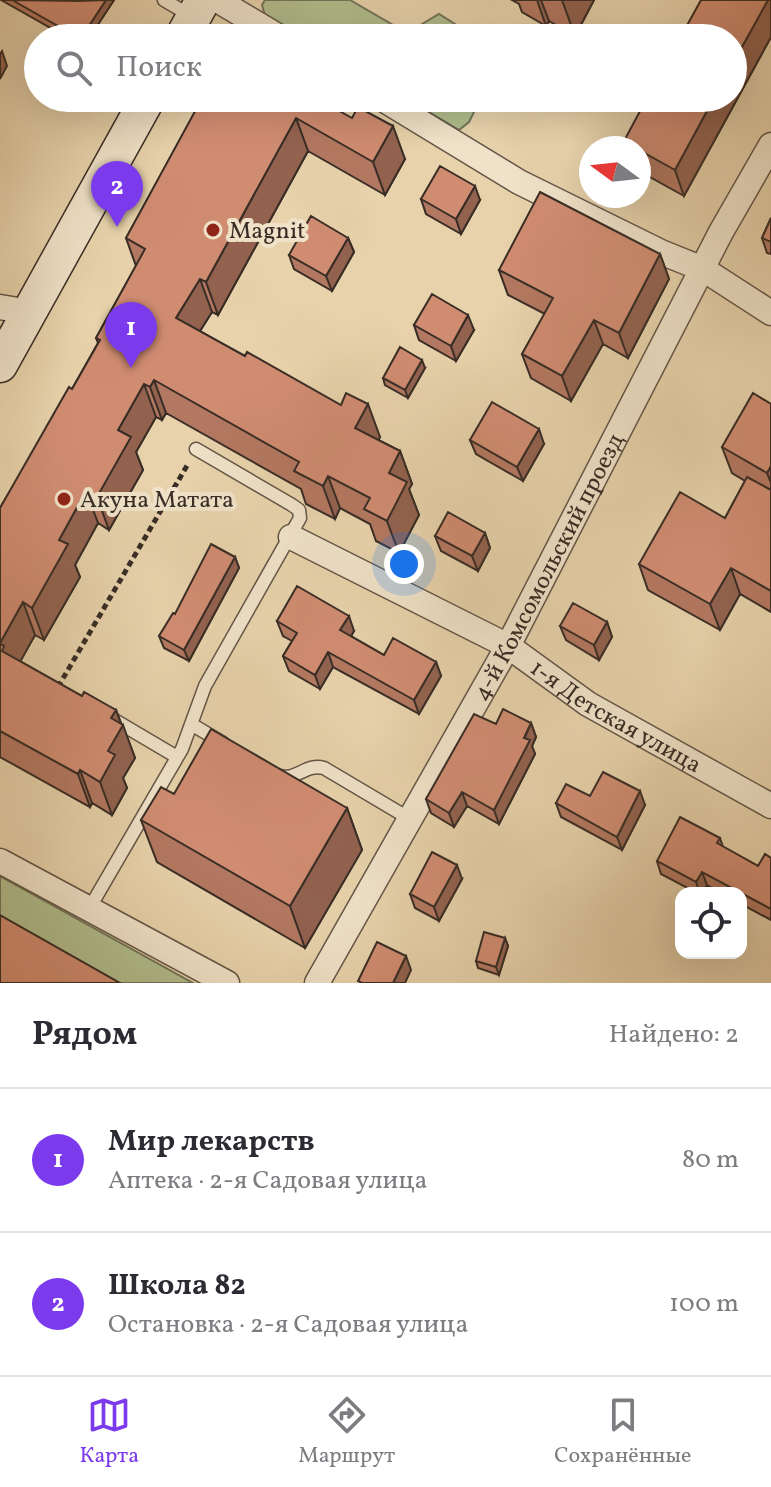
<!DOCTYPE html>
<html lang="ru">
<meta charset="utf-8">
<style>
:root{--surface:#fff;--page:#f2f2f3;--text:#2b2b33;--muted:#7c7c81;--line:#e1e1e2;--accent:#7c3aed}
body{margin:0;font-family:Vollkorn,serif;background:var(--page);color:var(--text)}
.controls{position:absolute;right:24px;bottom:24px;display:grid;overflow:hidden;border-radius:16px;box-shadow:0 8px 32px #0002}
.controls button{width:72px;height:72px;display:grid;place-items:center;padding:0;border:0;border-bottom:2px solid var(--line);background:var(--surface);color:var(--text);font:40px sans-serif}
.compass{position:absolute;left:579px;top:136px;width:72px;height:72px;border-radius:50%;background:var(--surface);box-shadow:0 8px 32px #0002;rotate:285deg}
.you{position:absolute;left:404px;top:564px;width:28px;height:28px;margin:-20px;border:6px solid #fff;border-radius:50%;background:#1a73e8;box-shadow:0 0 0 12px #1a73e833}
.badge{display:grid;place-items:center;width:52px;height:52px;border-radius:50%;background:var(--accent);color:#fff;font-size:26px;font-weight:700}
.pin{position:absolute;translate:-50% -66px;filter:drop-shadow(0 2px 4px #0008)}
.pin::after{content:'';position:absolute;top:42px;width:28px;height:24px;background:inherit;clip-path:polygon(0 0,100% 0,50% 100%)}
.list{margin:0;padding:0;list-style:none}
h2{display:flex;justify-content:space-between;align-items:center;height:104px;margin:0;padding:0 32px;font-size:34px}
h2 small{font-size:26px;font-weight:400;color:var(--muted)}
.list li{display:grid;grid-template-columns:52px 1fr auto;gap:24px;align-items:center;box-sizing:border-box;height:144px;padding:0 32px;border-top:2px solid var(--line)}
.list b{display:block;font-size:30px;white-space:nowrap}
.list p{margin:0;font-size:26px;white-space:nowrap;color:var(--muted)}
.list em{font-size:26px;font-style:normal;color:var(--muted)}
.icon{flex:none;width:44px;height:44px;fill:none;stroke:currentColor;stroke-width:2;stroke-linecap:round;stroke-linejoin:round}
.map{position:relative;flex:none;width:771px;height:983px;overflow:hidden}
.search{position:absolute;background:var(--surface);box-shadow:0 8px 32px #0002;left:24px;right:24px;top:24px;height:88px;display:flex;align-items:center;gap:20px;box-sizing:border-box;padding:0 28px;border-radius:44px;color:var(--muted);font-size:30px}
.sheet{height:392px;background:var(--surface)}
nav{display:flex;justify-content:space-around;align-items:center;box-sizing:border-box;height:112px;border-top:2px solid var(--line);background:var(--surface);font-size:22px;color:var(--muted)}
nav a{display:grid;justify-items:center;gap:4px}
nav .on{color:var(--accent)}
.map>svg:first-child{display:block}
.green{fill:#b1bd8d;stroke:#74755a;stroke-width:2}
.lines{fill:none;stroke-linecap:round;stroke-linejoin:round}
.lane-casing{stroke:#645647;stroke-width:15}
.street-casing{stroke:#645647;stroke-width:27}
.secondary-casing{stroke:#382d26;stroke-width:37}
.path{stroke:#382d26;stroke-width:5;stroke-dasharray:6 4;stroke-linecap:butt}
.lane{stroke:#efe2c8;stroke-width:12}
.street{stroke:#efe2c8;stroke-width:24}
.secondary{stroke:#efe2c8;stroke-width:34}
.wall{fill:#b37861;stroke:#382d26;stroke-width:2}
.shaded-wall{fill:#92624f;stroke:#382d26;stroke-width:2}
.building{fill:#d08c71;stroke:#382d26;stroke-width:2}
.poi-dot{fill:#8f2418;stroke:#efe2c8;stroke-width:3}
.labels{text-anchor:middle;stroke-width:8;stroke-linejoin:round;paint-order:stroke}
.poi-label{font-size:24px;fill:#382d26;stroke:#efe2c8;text-anchor:start}
.street-label{font-size:24px;fill:#382d26;stroke:#efe2c8}
</style>
<div class="map">
<svg width="771" height="983" viewBox="0 0 771 983">
<rect width="100%" height="100%" fill="#e7d2ab"/>
<filter id="stains"><feTurbulence type="fractalNoise" baseFrequency=".0025" numOctaves="4"/><feColorMatrix values="0 0 0 0 .2 0 0 0 0 .09 0 0 0 0 .02 0 0 0 .5 -.17"/></filter>
<radialGradient id="worn" r=".72"><stop offset=".6" stop-color="#630" stop-opacity="0"/><stop offset="1" stop-color="#630" stop-opacity=".3"/></radialGradient>
<path class="green" d="M265 0H350L407 33 439 14 477 38H303L265 16 262 5Z
M406 98H481L469 122 459 130Z
M0 876 193 983H117L0 919Z"/>
<g class="lines">
<g class="lane-casing">
<path id="lane" d="M164 0 193 17
M111 718 177 757
M191 724 223 743
M280 776C296 781 306 763 324 768L410 819
M89 909 182 749 205 686 300 518 299 510 292 505 196 449"/>
</g>
<g class="street-casing">
<g id="street">
<path d="M217 0 281 38"/>
<path d="M381 98 519 182 663 253 703 269 771 313"/>
<path d="M0 307 30 312"/>
<path id="s1" d="M291 537 508 646 588 704 771 806"/>
<path d="M0 861 227 983"/>
<path id="s2" d="M317 983 508 646 721 232 771 145"/>
</g>
</g>
<g class="secondary-casing">
<path id="secondary" d="M182 38 203 0
M0 365 148 98"/>
</g>
<path class="path" d="M58 687 188 464"/>
<use href="#lane" class="lane"/>
<use href="#street" class="street"/>
<use href="#secondary" class="secondary"/>
</g>
<path class="wall" d="M1 0H114L89 38H59L61 34Z
M512 0H594L575 36 549 21 546 26 522 12 519 4Z
M771 0V37L684 196 639 171V148H626L624 141Z
M316 98 405 159 385 195 308 151 218 315 212 312 200 331 380 437 378 440 400 451 412 484 409 489 419 515 399 553 376 541 370 524 340 508 335 519 306 504 301 489 166 413 162 420 156 417 136 452 143 470 109 530 98 523 75 565 80 577 44 640 35 635 20 661 82 696 116 710 135 758 123 778 127 788 112 815 92 803 90 807 0 757V508L72 389 98 343 96 338 136 266 126 238 195 113 190 99Z
M421 199 480 200 461 234 426 214Z
M771 218V254L767 253 762 238Z
M348 238 354 252 332 291 294 269 289 255Z
M660 254 669 279 628 358 603 344 571 401 531 378 522 354 545 314 508 295 499 270Z
M414 325 474 330 456 361 419 340Z
M425 368 408 398 385 385 383 378Z
M771 404V612L740 594 720 630 648 590 639 564 725 518 745 481 732 473 722 447Z
M470 440 544 444 523 481 476 454Z
M485 533 490 548 478 571 441 551 435 536Z
M235 557 239 568 189 661 164 648 159 636Z
M277 621 354 631 351 636 384 655 436 662 441 676 419 714 333 667 320 689 289 671 283 656 292 641 283 636Z
M607 622 612 637 599 660 566 640 560 626Z
M531 723 536 737 532 746 535 754 499 824 467 806 454 827 431 813 426 799 496 724Z
M174 794 347 808 362 850 305 948 157 862 141 820Z
M590 796 645 805 622 850 561 817 556 803Z
M720 838 723 847 758 866 771 858V920L741 904V893H721L707 885 702 893H697L661 874 657 861Z
M462 879 439 921 415 908 410 894Z
M505 938 508 946 499 975 478 968 476 961Z"/>
<path class="shaded-wall" d="M106 0H114L89 38H81Z
M537 0H541L549 21 546 26Z
M562 0H594L575 36Z
M768 0H771V37L684 196 675 170 714 98H733V63Z
M2 51 7 66 0 79V54Z
M296 118 308 151 218 315 206 282Z
M393 126 405 159 385 195 373 162Z
M475 186 480 200 461 234 456 219Z
M348 238 354 252 332 291 326 276Z
M660 254 669 279 628 358 619 333Z
M200 279 212 312 188 350 176 318Z
M468 315 474 330 456 361 451 346Z
M594 320 603 344 571 401 562 376Z
M422 360 425 368 408 398 405 390Z
M154 380 166 413 162 420 150 387Z
M144 384 156 417 136 452 143 470 109 530 97 497 118 430Z
M368 404 380 437 367 461 355 428Z
M539 429 544 444 523 481 517 467Z
M400 451 412 484 409 489 419 515 399 553 387 521 389 473Z
M771 466V483L767 473Z
M328 476 340 508 335 519 323 486Z
M86 491 98 523 75 565 80 577 44 640 32 608 59 540Z
M485 533 490 548 478 571 472 556Z
M235 557 239 568 189 661 184 650Z
M731 568 740 594 720 630 710 604Z
M23 602 35 635 14 673 2 651 0 643Z
M349 616 354 631 346 645 340 630Z
M607 622 612 637 599 660 594 645Z
M328 652 333 667 320 689 315 675Z
M436 662 441 676 419 714 414 700Z
M116 710 122 727 123 725 135 758 123 778 127 788 112 815 100 782 108 751 111 718Z
M531 723 536 737 532 746 535 754 499 824 494 810Z
M80 770 92 803 90 807 78 774Z
M640 791 645 805 622 850 617 837Z
M462 792 467 806 454 827 449 813Z
M347 808 362 850 305 948 290 906Z
M457 865 462 879 439 921 434 907Z
M702 872 707 885 702 893H700L696 882Z
M505 938 508 946 499 975 496 967Z
M406 956 411 970 405 983H393Z"/>
<path class="building" d="M12 0 79 1 106 0 81 38H59L63 29Z
M701 0H768L733 63V38H680Z
M229 27 249 38H223Z
M190 98H316L352 118 358 107 393 126 373 162 296 118 206 282 200 279 176 318 245 356 247 352 341 405 346 393 368 404 355 428 400 451 389 473 407 482 387 521 364 509 370 498 328 476 323 486 294 471 299 462 154 380 150 387 144 384 118 430 131 437 97 497 86 491 59 540 68 544 32 608 23 602 0 643V508L69 387 72 389 100 340 96 338 145 249 126 238 199 104 190 99Z
M647 98H714L675 170 639 150V148H636L624 141Z
M440 166 475 186 456 219 421 199Z
M540 192 660 254 619 333 594 320 562 376 522 354 553 298 499 270Z
M311 216 348 238 326 276 289 255Z
M771 218V242L762 238Z
M432 294 468 315 451 346 414 325Z
M400 347 422 360 405 390 383 378Z
M753 393 771 404V466L767 473 722 447Z
M492 402 539 429 517 467 470 440Z
M747 477 771 490V591L731 568 710 604 639 564 680 492 725 518Z
M448 512 485 533 472 556 435 536Z
M211 544 235 557 184 650 159 636 173 613 175 614Z
M297 586 349 616 340 630 384 655 393 638 436 662 414 700 328 652 315 675 283 656 297 633 277 621Z
M573 603 607 622 594 645 560 626Z
M0 644 4 646 2 651 82 696 84 692 116 710 111 718 123 725 108 751 115 755 100 782 80 770 78 774 0 731Z
M503 709 531 723 524 738 530 740 494 810 462 792 449 813 426 799 474 714 496 724Z
M211 729 347 808 290 906 141 820 161 787 174 794Z
M603 772 640 791 617 837 556 803 566 784 590 796Z
M680 817 720 838 717 843 758 866 765 854 771 858V909L702 872 696 882 657 861Z
M432 852 457 865 434 907 410 894Z
M0 915 120 983H0Z
M484 932 505 938 496 967 476 961Z
M377 942 406 956 393 983H362L358 981Z"/>
<g class="poi-dot">
<circle cx="213" cy="230" r="8"/>
<circle cx="64" cy="499" r="8"/>
</g>
<g class="labels">
<g class="poi-label">
<text x="229" y="238">Magnit</text>
<text x="80" y="507">Акуна Матата</text>
</g>
<g class="street-label">
<text dy="8" stroke="none"><textPath href="#s2" startOffset="476">4-й Комсомольский проезд</textPath></text>
<text dy="8" stroke="none"><textPath href="#s1" startOffset="372">1-я Детская улица</textPath></text>
</g>
</g>
<rect width="100%" height="100%" filter="url(#stains)"/>
<rect width="100%" height="100%" fill="url(#worn)"/>
</svg>
<div class="controls">
<button><svg class="icon" aria-label="locate" viewBox="0 0 24 24"><circle cx="12" cy="12" r="6"/><path d="M12 2v4M12 18v4M2 12h4M18 12h4"/></svg></button>
</div>
<svg class="compass" viewBox="-18 -18 36 36"><path d="M0-13l5 13h-10z" fill="#e53935"/><path d="M0 13l5-13h-10z" fill="#7c7c81"/></svg>
<div class="you"></div>
<div class="pin badge" style="left:131px;top:368px">1</div>
<div class="pin badge" style="left:117px;top:227px">2</div>
<div class="search"><svg class="icon" aria-label="search" viewBox="0 0 24 24"><circle cx="10" cy="10" r="6"/><path d="M15 15l6 6"/></svg>Поиск</div>
</div>
<section class="sheet">
<h2>Рядом<small>Найдено: 2</small></h2>
<ul class="list">
<li><span class="badge">1</span><div><b>Мир лекарств</b><p>Аптека · 2-я Садовая улица</p></div><em>80 m</em></li>
<li><span class="badge">2</span><div><b>Школа 82</b><p>Остановка · 2-я Садовая улица</p></div><em>100 m</em></li>
</ul>
</section>
<nav>
<a class="on"><svg class="icon" aria-label="map" viewBox="0 0 24 24"><path d="M3 6l6-2 6 2 6-2v14l-6 2-6-2-6 2zM9 4v14M15 6v14"/></svg>Карта</a>
<a><svg class="icon" aria-label="directions" viewBox="0 0 24 24"><path d="M12 3l9 9-9 9-9-9zM9 14v-3h6M13 9l2 2-2 2"/></svg>Маршрут</a>
<a><svg class="icon" aria-label="saved" viewBox="0 0 24 24"><path d="M7 4h10v16l-5-4-5 4z"/></svg>Сохранённые</a>
</nav>
